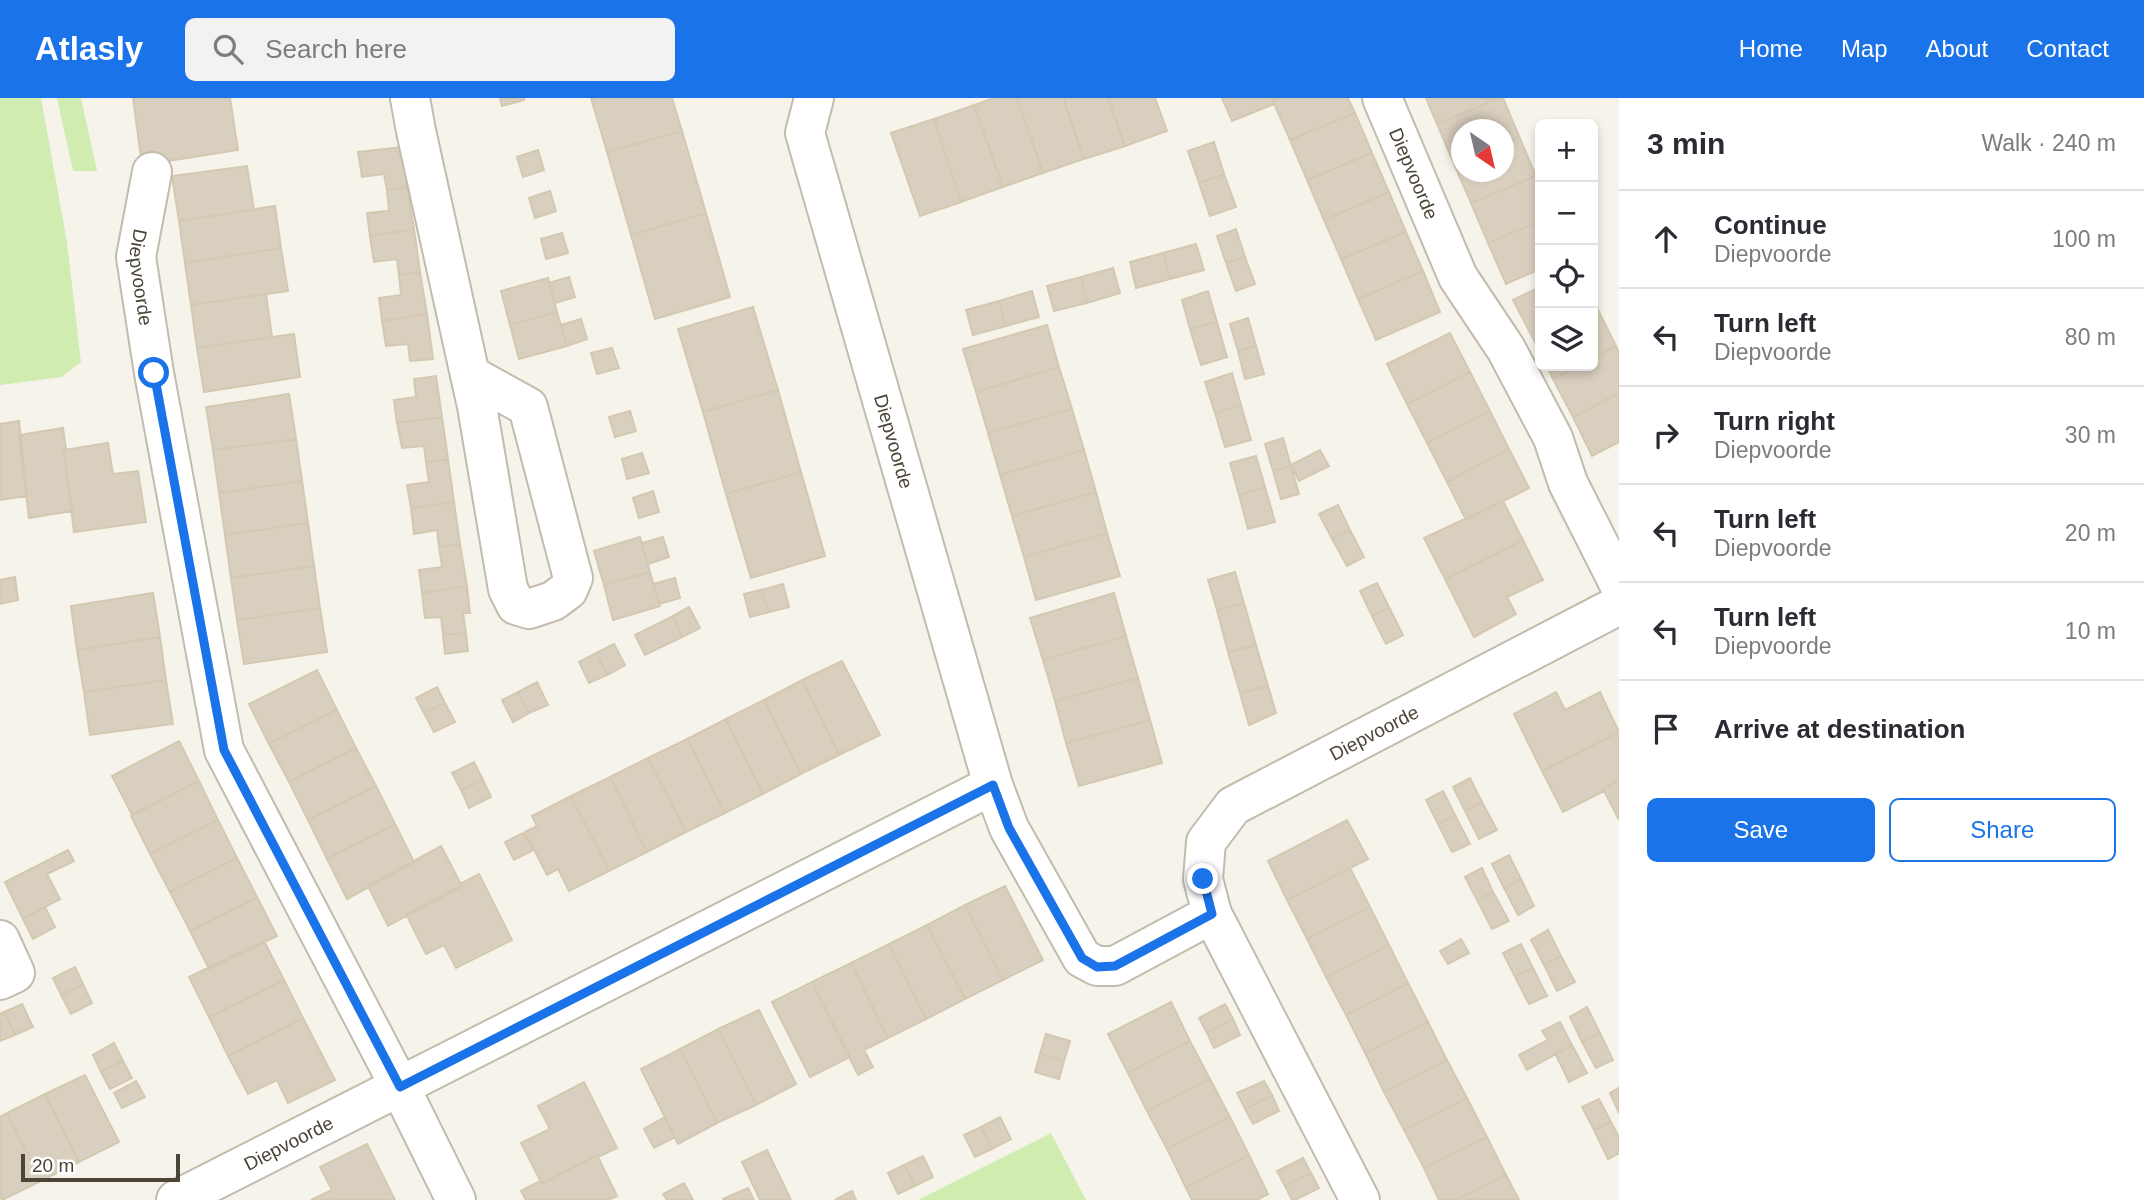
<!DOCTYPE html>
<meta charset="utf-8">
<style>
:root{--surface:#fff;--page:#f2f2f3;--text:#2b2b33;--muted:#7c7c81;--line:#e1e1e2;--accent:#1a73e8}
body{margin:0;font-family:Helvetica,sans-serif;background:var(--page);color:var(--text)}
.controls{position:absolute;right:21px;top:21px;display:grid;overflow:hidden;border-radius:10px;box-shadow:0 4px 10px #0003}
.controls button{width:63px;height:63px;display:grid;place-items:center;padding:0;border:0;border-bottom:2px solid var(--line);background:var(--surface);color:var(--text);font:35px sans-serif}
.compass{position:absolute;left:1451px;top:21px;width:63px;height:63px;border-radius:50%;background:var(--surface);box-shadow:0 4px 10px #0003;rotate:146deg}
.scale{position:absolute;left:21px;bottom:18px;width:159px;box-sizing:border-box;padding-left:7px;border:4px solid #4b4437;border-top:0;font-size:19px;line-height:24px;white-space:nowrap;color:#4b4437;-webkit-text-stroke:5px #fff;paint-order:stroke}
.stop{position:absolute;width:21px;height:21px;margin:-16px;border:5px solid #1a73e8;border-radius:50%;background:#fff}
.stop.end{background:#1a73e8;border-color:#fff;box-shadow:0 2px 7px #0008}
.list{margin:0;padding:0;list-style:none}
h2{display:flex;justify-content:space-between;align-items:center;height:91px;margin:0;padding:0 28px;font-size:30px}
h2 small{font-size:23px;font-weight:400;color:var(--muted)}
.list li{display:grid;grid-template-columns:46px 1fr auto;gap:21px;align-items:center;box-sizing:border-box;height:98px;padding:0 28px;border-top:2px solid var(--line)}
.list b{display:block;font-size:26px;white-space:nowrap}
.list p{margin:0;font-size:23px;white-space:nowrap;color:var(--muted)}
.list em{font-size:23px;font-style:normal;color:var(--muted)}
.actions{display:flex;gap:14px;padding:21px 28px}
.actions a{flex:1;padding:16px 0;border:2px solid var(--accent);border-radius:10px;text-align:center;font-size:24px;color:var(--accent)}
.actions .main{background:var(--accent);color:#fff}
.icon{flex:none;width:38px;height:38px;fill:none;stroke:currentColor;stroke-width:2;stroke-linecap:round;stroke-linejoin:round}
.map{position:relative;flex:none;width:1619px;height:1102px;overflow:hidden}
header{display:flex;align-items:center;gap:42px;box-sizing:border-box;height:98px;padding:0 35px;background:var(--accent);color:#fff}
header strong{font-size:33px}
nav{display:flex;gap:38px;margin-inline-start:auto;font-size:24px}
.search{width:490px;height:63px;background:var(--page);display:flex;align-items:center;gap:18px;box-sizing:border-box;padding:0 24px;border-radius:10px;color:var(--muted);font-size:26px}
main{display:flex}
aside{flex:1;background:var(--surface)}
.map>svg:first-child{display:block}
.green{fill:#d0ecb1}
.building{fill:#d9cfbf;stroke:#d4c8b1;stroke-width:2}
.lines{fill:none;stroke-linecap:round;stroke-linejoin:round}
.street-casing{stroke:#c3bbac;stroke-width:42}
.street{stroke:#fff;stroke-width:38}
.route{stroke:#1a73e8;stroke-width:9}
.labels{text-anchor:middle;stroke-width:5;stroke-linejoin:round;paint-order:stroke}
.street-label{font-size:19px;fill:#4b4437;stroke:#fff}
</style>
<header>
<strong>Atlasly</strong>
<div class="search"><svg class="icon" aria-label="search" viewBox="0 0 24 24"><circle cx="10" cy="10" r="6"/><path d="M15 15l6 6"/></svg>Search here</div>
<nav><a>Home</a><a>Map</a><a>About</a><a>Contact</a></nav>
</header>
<main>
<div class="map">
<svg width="1619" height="1102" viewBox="0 0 1619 1102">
<rect width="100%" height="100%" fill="#f6f3ea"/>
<path class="green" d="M0 0H41L67 144 81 264 62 279 0 287Z
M57 0H81L97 73H73Z
M1051 1035 1086 1102H918Z"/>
<path class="building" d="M133 0H230L238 52 142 67Z
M500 0H524V2L502 8Z
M591 0H672L682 33 607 54Z
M994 0H1017L1043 75 1003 89 974 7Z
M1017 0H1063L1084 61 1043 75Z
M1063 0H1108L1125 48 1084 61Z
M1108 0H1155L1167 33 1125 48Z
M1222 0H1280L1273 3 1274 6 1232 23Z
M1280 0H1348L1355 15 1290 42 1273 3Z
M1426 0H1498L1437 26Z
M1498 0H1503L1519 38 1504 45V32H1462V63L1454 66 1437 26Z
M974 7 1003 89 961 104 934 21Z
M1355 15 1372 55 1307 82 1290 42Z
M934 21 961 104 920 118 891 35Z
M682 33 706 115 631 137 607 54Z
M1519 38 1536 78 1471 105 1454 66 1462 63V74H1504V45Z
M1214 44 1224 76 1199 85 1188 53Z
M402 49 407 89 387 92 384 76 362 79 358 54Z
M538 52 544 72 523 79 517 59Z
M1372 55 1389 94 1324 122 1307 82Z
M247 68 254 112 179 123 172 78Z
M1224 76 1236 109 1210 118 1199 85Z
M1536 78 1540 87V123L1488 145 1471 105Z
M407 89 414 131 370 138 367 115 389 113 387 92Z
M550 93 556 113 535 120 529 100Z
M1389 94 1406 134 1341 161 1324 122Z
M275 108 281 150 185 165 179 123Z
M706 115 730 199 655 221 631 137Z
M1540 123V171L1506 186 1488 145Z
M414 131 420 174 399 177 397 161 374 164 370 138Z
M1236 131 1245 159 1226 165 1217 138Z
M1406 134 1423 173 1358 201 1341 161Z
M562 135 568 155 546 161 541 141Z
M1196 146 1204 172 1170 181 1163 155Z
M281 150 288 193 191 207 185 165Z
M1163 155 1170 181 1136 190 1130 164Z
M1245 159 1255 186 1236 193 1226 165Z
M1113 170 1120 195 1087 205 1081 179Z
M1423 173 1440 214 1376 242 1358 201Z
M420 174 427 216 382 223 379 200 401 197 399 177Z
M569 179 575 199 555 205 549 185Z
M1081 179 1087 205 1054 213 1047 188Z
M548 180 557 214 510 227 501 193Z
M1540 189V239L1534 242 1513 202Z
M1032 193 1039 219 1006 228 999 203Z
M1208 193 1217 224 1190 231 1182 202Z
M266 196 272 239 197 250 191 207Z
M999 203 1006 228 973 237 966 212Z
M753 209 778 292 703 314 678 231Z
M1597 210 1616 248 1593 260V212Z
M557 214 567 248 519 261 510 227Z
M427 216 433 261 410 263 408 246 386 248 382 223Z
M1248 220 1256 248 1238 253 1230 226Z
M581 221 587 241 567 248 561 227Z
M1217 224 1227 259 1201 267 1190 231Z
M1047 227 1059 269 976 294 963 251Z
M1450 235 1470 274 1407 306 1387 266Z
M294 236 300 279 204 294 197 250Z
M1540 239V255L1534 242Z
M1256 248 1264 276 1245 281 1238 253Z
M1616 248 1619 255V295L1573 319 1553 281 1578 268H1593V260Z
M612 250 619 270 597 276 591 255Z
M1547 268H1578L1553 281Z
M1059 269 1072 311 988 335 976 294Z
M1470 274 1490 313 1427 345 1407 306Z
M1232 275 1241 307 1215 315 1205 284Z
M436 278 442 319 397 325 394 302 416 299 414 281Z
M778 292 801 374 726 396 703 314Z
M1619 295V344L1592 358 1573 319Z
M289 296 296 341 213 352 206 309Z
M1241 307 1251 342 1225 349 1215 315Z
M1072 311 1084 352 1000 377 988 335Z
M630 313 636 333 615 339 609 319Z
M1490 313 1509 351 1447 384 1427 345Z
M442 319 448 361 426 364 424 348 402 350 397 325Z
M19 323 27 398 0 402V326Z
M63 330 66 351 64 352 72 413 29 420 19 337Z
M1283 340 1291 368 1273 373 1265 346Z
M296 341 302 383 219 395 213 352Z
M108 345 113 376 138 373 146 424 74 434 64 352Z
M1509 351 1529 390 1466 422 1447 384Z
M1084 352 1096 394 1012 418 1000 377Z
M1320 352 1329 368 1299 383 1291 367Z
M642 355 649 375 627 381 622 361Z
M1256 358 1265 389 1239 397 1230 365Z
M448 361 454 404 411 410 407 387 429 384 426 364Z
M1291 368 1299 396 1281 401 1273 373Z
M801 374 825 458 751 480 726 396Z
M302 383 308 425 225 437 219 395Z
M1265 389 1275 424 1248 431 1239 397Z
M653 393 659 414 639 420 633 400Z
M1096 394 1107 435 1024 459 1012 418Z
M1503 403 1523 442 1445 481 1424 440Z
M454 404 460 446 439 449 437 432 414 436 411 410Z
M1338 407 1350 432 1332 441 1319 416Z
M308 425 314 468 231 480 225 437Z
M1350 432 1364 459 1347 468 1332 441Z
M1107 435 1120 478 1036 502 1024 459Z
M640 439 650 474 604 487 594 453Z
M663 439 669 459 648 466 642 445Z
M1523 442 1543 482 1507 499 1516 516 1474 539 1445 481Z
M460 446 467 488 422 495 419 472 442 469 439 449Z
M314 468 320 510 237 522 231 480Z
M650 474 660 508 613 522 604 487Z
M1235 474 1244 505 1217 512 1208 482Z
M15 479 18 502 0 506V482Z
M675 480 680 500 659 506 653 486Z
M1377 485 1389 509 1372 518 1360 493Z
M783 486 789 509 769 514 761 492Z
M467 488 470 515H463L466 535 443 537 441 519 425 520 422 495Z
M761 492 769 514 750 519 744 496Z
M153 495 160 539 77 552 71 508Z
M1114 495 1126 538 1043 562 1030 520Z
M1244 505 1256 547 1228 554 1217 512Z
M689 509 700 530 682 539 673 518Z
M1389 509 1403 537 1386 546 1372 518Z
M320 510 327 554 244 566 237 522Z
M673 518 682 539 645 557 635 537Z
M466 535 468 553 445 556 443 537Z
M1126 538 1138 580 1055 603 1043 562Z
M160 539 166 582 84 594 77 552Z
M614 546 625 567 607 577 596 555Z
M1256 547 1268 588 1240 595 1228 554Z
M596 555 607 577 589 585 579 564Z
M842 563 880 637 839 657 802 582Z
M317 572 337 612 269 646 249 606Z
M1138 580 1150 622 1066 645 1055 603Z
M166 582 173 626 90 637 84 594Z
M802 582 839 657 801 676 764 602Z
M537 584 548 607 529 615 518 594Z
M1268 588 1276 615 1249 627 1240 595Z
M437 589 445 605 424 615 416 600Z
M518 594 529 615 513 624 502 602Z
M1556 594 1565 612 1600 594 1619 634 1542 673 1514 616Z
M764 602 801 676 763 696 726 621Z
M445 605 455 624 434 634 424 615Z
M337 612 356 650 289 684 269 646Z
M726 621 763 696 725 715 687 641Z
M1150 622 1162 665 1079 688 1066 645Z
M1619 634V682L1603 691 1604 693 1563 714 1542 673Z
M687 641 725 715 686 734 648 660Z
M179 643 199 683 132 717 112 678Z
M356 650 376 688 308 722 289 684Z
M648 660 686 734 647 754 610 679Z
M474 664 483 682 461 692 452 675Z
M610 679 647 754 609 773 571 698Z
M1470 680 1482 704 1465 713 1453 689Z
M483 682 491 699 469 710 461 692Z
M1619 682V722L1603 691Z
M199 683 218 722 150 756 131 718Z
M376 688 395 726 327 761 308 722Z
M1443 693 1455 717 1438 726 1426 702Z
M571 698 609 773 569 793 558 771 547 777 525 734 537 728 532 718Z
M1482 704 1497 732 1479 741 1465 713Z
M1455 717 1470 746 1452 754 1438 726Z
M218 722 237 760 170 794 150 756Z
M1347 722 1368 761 1287 802 1268 763Z
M395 726 414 764 347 801 327 761Z
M523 735 533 752 514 762 505 744Z
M441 748 462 788 388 828 368 788Z
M68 752 74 763 47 776 60 801 23 821 5 784Z
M1509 757 1521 781 1504 790 1492 766Z
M237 760 257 799 190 833 170 794Z
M1350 770 1370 809 1307 841 1287 802Z
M1482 770 1493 794 1477 802 1465 779Z
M479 776 512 842 456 870 444 847 426 856 406 816 462 788 460 786Z
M1521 781 1534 808 1518 817 1504 790Z
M1005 788 1043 862 1003 882 965 807Z
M1493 794 1509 823 1492 831 1477 802Z
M257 799 277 838 209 871 190 833Z
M965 807 1003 882 965 901 927 827Z
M45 809 55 829 33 841 23 821Z
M1370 809 1389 847 1326 879 1307 841Z
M927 827 965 901 926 921 889 846Z
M1548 832 1561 858 1544 867 1531 842Z
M1461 841 1469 855 1448 866 1440 853Z
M264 843 284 882 209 919 189 879Z
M889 846 926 921 888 940 851 865Z
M1521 846 1533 870 1515 879 1503 855Z
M1389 847 1408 885 1346 917 1326 879Z
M1561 858 1575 884 1557 893 1544 867Z
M851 865 888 940 864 952 873 969 858 977 812 884Z
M75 869 83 886 61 897 53 880Z
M1533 870 1547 898 1529 906 1515 879Z
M284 882 303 920 228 958 209 919Z
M812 884 850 959 810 979 772 904Z
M1408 885 1428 924 1365 955 1346 917Z
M83 886 92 905 71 916 61 897Z
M1171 904 1190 943 1128 975 1108 936Z
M22 906 33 929 15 937 4 914Z
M1225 906 1233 921 1207 935 1199 920Z
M1587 909 1600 935 1582 944 1570 919Z
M759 912 796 986 756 1007 718 931Z
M4 914 15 937 0 943V916Z
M303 920 335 982 288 1005 277 982 248 996 228 958Z
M1233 921 1240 937 1214 950 1207 935Z
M1428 924 1447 962 1384 994 1365 955Z
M1560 924 1572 947 1527 972 1519 957 1548 942 1542 933Z
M718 931 756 1007 717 1025 680 951Z
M1600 935 1613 962 1596 970 1582 944Z
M1046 936 1070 943 1064 963 1040 956Z
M1190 943 1210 981 1147 1013 1128 975Z
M114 945 123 963 101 974 93 957Z
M1572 947 1587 975 1569 984 1555 955Z
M680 951 717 1025 678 1046 641 971Z
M1040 956 1064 963 1059 981 1035 974Z
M1447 962 1467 1000 1404 1032 1384 994Z
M123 963 132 980 110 991 101 974Z
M85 977 119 1044 79 1064 45 996Z
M1210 981 1230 1019 1167 1051 1147 1013Z
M136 983 145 999 122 1010 114 995Z
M1264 983 1272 997 1245 1011 1237 995Z
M584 984 617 1050 598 1059 597 1057 542 1086 521 1045 550 1031 538 1008Z
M1619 990V1015L1610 995Z
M45 996 79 1064 41 1083 7 1015Z
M1272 997 1279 1013 1253 1026 1245 1011Z
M1467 1000 1487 1039 1424 1070 1404 1032Z
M1599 1001 1611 1024 1594 1032 1582 1009Z
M7 1015 41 1083 2 1102 0 1098V1019Z
M665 1019 675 1039 654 1050 644 1031Z
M1000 1019 1011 1041 992 1051 981 1029Z
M1230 1019 1249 1057 1186 1090 1167 1051Z
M1611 1024 1619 1039V1055L1608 1061 1594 1032Z
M981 1029 992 1051 975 1059 964 1037Z
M1487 1039 1506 1077 1456 1102H1439L1424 1070Z
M367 1046 395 1102H311L332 1092 320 1069Z
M767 1052 791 1102H760L742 1064Z
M597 1057 617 1098 608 1102H526L521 1093 540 1083 542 1086Z
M1249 1057 1268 1096 1257 1102H1192L1186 1090Z
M923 1058 933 1079 915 1088 904 1067Z
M1303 1060 1311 1075 1285 1088 1277 1073Z
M904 1067 915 1088 898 1096 888 1075Z
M1311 1075 1319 1090 1295 1102H1292L1285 1088Z
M1506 1077 1519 1102H1456Z
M684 1085 693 1102H667L663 1096Z
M748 1090 754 1102H723V1101Z
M852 1093 856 1102H835Z"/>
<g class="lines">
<g class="street-casing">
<g id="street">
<path d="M410 0 416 33 470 277 477 308 508 491 516 507 529 511 553 503 568 492 573 480 528 309 470 277"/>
<path id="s1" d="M814 0 805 35 993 687 1009 730 1082 860 1097 868H1115L1212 816 1203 781 1206 744 1233 708 1619 507"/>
<path id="s2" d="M1382 0 1458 179 1506 251 1553 340 1568 385 1619 486"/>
<path id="s3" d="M152 74 136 159 154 275 224 652 400 989 456 1102"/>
<path d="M1212 816 1360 1102"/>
<path d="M0 842 15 875 0 882"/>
<path id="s4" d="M176 1102 993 687"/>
</g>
</g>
<use href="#street" class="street"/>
</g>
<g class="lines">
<path class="route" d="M154 275 224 652 400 989 993 687 1009 730 1082 860 1097 869 1115 868 1212 816 1203 781"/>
</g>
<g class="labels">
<g class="street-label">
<text dy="7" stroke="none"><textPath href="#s2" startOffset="82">Diepvoorde</textPath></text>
<text dy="7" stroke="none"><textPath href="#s3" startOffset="107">Diepvoorde</textPath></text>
<text dy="7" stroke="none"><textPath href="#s1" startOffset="357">Diepvoorde</textPath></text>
<text dy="7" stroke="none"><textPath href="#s1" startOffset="1332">Diepvoorde</textPath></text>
<text dy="7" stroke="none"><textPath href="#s4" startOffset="126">Diepvoorde</textPath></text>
</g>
</g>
</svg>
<div class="controls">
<button>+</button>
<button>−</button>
<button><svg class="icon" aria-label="locate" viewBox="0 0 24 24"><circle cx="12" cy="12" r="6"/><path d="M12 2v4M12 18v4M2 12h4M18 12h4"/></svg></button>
<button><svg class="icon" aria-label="layers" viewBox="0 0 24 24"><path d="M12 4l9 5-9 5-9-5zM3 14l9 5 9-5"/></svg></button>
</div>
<svg class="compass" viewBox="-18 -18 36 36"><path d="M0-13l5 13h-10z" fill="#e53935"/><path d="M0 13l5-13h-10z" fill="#7c7c81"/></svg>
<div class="scale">20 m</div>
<div class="stop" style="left:154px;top:275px"></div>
<div class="stop end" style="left:1203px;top:781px"></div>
</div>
<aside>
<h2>3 min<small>Walk · 240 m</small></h2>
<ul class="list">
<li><svg class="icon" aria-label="ahead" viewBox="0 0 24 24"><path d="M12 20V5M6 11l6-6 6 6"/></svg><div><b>Continue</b><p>Diepvoorde</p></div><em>100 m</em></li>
<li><svg class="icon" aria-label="left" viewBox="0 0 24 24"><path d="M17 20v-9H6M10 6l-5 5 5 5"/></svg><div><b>Turn left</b><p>Diepvoorde</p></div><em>80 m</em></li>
<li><svg class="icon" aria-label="right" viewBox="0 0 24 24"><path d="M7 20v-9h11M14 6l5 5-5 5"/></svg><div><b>Turn right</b><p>Diepvoorde</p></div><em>30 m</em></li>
<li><svg class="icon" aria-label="left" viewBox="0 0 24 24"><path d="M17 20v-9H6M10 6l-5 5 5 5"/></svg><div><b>Turn left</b><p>Diepvoorde</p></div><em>20 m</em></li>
<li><svg class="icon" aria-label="left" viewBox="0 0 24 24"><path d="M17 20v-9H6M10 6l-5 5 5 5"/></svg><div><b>Turn left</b><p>Diepvoorde</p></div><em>10 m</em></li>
<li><svg class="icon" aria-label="arrive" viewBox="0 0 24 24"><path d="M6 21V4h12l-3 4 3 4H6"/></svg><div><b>Arrive at destination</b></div></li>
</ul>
<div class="actions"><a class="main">Save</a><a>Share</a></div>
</aside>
</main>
